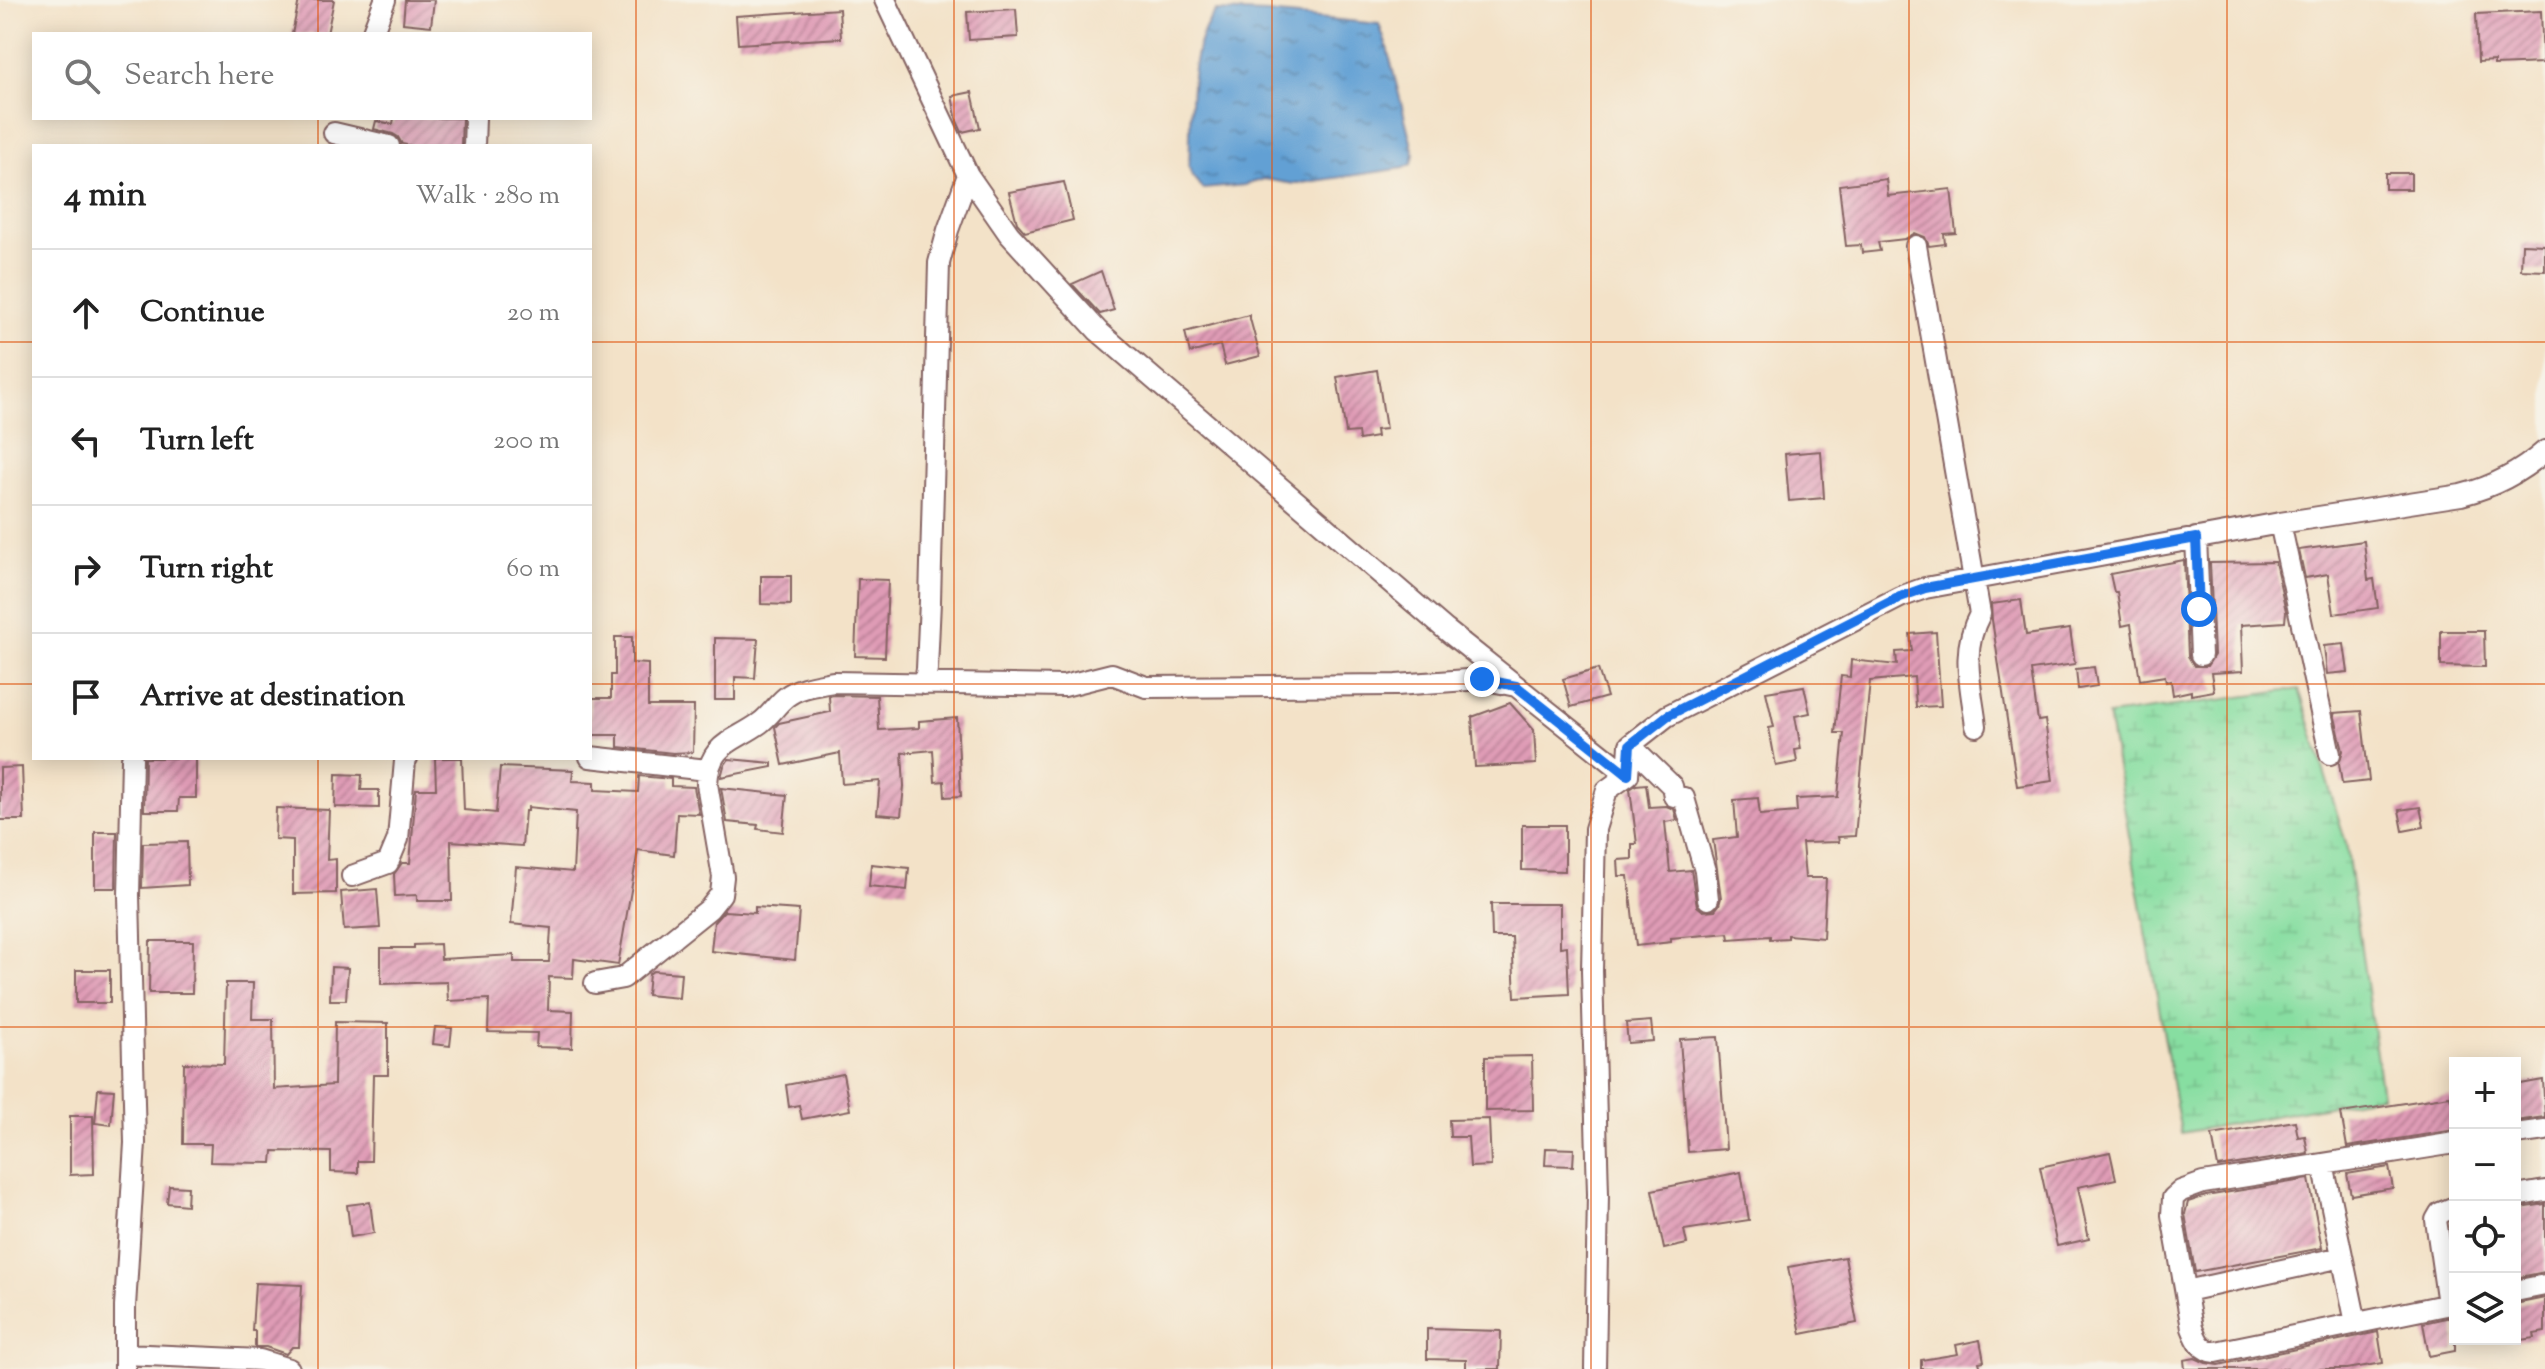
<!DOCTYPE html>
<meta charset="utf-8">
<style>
:root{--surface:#fff;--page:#f2f2f2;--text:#222;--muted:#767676;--line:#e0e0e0}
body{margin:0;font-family:"Sorts Mill Goudy",serif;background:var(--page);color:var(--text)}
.controls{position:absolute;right:24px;bottom:24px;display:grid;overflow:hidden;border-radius:0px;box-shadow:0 4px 20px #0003}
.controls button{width:72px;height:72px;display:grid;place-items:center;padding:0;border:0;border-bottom:2px solid var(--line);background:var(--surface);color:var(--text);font:40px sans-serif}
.stop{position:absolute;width:24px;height:24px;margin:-18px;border:6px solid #1a73e8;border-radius:50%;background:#fff}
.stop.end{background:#1a73e8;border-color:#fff;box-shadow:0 2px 8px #0008}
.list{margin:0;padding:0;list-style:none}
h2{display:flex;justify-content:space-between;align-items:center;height:104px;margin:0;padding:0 32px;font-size:34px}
h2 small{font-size:26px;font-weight:400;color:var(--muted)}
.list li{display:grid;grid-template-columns:52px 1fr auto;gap:24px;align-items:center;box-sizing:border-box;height:128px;padding:0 32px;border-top:2px solid var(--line)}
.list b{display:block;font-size:30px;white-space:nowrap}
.list em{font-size:26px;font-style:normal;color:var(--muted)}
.icon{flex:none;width:44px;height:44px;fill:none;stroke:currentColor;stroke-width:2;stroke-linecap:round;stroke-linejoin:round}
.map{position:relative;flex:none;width:2545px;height:1369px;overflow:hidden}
.search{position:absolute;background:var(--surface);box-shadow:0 4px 20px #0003;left:32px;top:32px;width:560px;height:88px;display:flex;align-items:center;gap:20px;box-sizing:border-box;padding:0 28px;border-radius:0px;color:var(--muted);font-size:30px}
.panel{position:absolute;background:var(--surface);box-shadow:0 4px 20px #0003;left:32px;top:144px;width:560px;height:616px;border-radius:0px}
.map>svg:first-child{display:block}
.wetland{fill:url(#wetland-marsh);stroke:#687e66;stroke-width:2}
.water{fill:url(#water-ripples);stroke:#566080;stroke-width:2}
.building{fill:url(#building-hatch)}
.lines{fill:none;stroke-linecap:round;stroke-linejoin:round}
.minor-casing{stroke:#856362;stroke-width:24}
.minor{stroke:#fff;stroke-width:20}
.route{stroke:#1a73e8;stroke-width:10}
.grid{fill:none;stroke:#e0560e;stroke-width:2;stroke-opacity:0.55}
</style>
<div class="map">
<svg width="2545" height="1369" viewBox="0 0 2545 1369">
<defs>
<pattern id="wetland-marsh" width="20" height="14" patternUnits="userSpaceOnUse" patternTransform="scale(2)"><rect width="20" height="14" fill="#87dea1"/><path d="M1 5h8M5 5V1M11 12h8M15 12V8" fill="none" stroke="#76be8b"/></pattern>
<pattern id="water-ripples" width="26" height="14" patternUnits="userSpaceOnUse" patternTransform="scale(2)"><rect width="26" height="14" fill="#62a0d4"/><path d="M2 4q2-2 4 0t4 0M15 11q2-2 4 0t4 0" fill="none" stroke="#5382ac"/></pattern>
<pattern id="building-hatch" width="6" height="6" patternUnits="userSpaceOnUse" patternTransform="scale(2)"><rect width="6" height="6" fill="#df9bb6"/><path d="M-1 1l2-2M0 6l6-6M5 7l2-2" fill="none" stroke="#b77e94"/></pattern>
</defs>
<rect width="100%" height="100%" fill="#f7f3e8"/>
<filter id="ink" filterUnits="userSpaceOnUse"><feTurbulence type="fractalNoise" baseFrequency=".0125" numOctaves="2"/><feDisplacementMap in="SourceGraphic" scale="16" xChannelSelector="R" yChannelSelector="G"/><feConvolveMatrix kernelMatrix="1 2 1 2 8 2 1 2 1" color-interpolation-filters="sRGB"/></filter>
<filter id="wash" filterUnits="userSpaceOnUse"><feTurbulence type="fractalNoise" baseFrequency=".006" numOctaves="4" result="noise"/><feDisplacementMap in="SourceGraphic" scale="32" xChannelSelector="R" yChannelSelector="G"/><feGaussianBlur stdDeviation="1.8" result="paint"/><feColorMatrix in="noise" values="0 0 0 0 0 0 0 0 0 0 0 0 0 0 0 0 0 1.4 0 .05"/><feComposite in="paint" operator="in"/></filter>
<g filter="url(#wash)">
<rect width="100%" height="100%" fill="#f3e2c8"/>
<path class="wetland" d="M2299 689 2346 843 2382 1096 2181 1133 2108 715Z"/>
<path class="water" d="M1216 11 1268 13 1379 24 1387 47 1414 154 1412 164 1404 168 1294 184 1264 179 1245 185 1203 189 1192 176 1189 166C1192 118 1185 49 1216 11Z"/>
<g id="blocks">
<path class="building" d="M299 0H334L327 34H292Z
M405 0H434L431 26 403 23Z
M839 9 841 38 738 44 736 16Z
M1016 9 1018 37 969 40 967 12Z
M2541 11 2543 63 2494 65V61L2478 62 2476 14Z
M972 92 980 128 962 132 957 121 952 96Z
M394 118H462L461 146H412L402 144 398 137 393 134 374 129 376 121 393 124Z
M2385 173H2411V189H2385Z
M1886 179 1888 196 1951 189 1956 233 1944 234 1945 244 1929 246 1925 237 1915 233 1905 239 1878 242 1880 251 1862 253 1861 245 1846 246 1839 185Z
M1064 182 1073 220 1025 232 1017 223 1009 192Z
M2522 244 2545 245V271L2521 270Z
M1101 271 1114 310 1100 314 1072 284Z
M1249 315 1260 356 1225 365 1220 345 1190 353 1185 332Z
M1377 370 1386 429 1376 430 1377 437 1359 440 1358 432 1346 433 1337 377Z
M1821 451 1824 498 1789 501 1785 454Z
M2364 541 2368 580 2374 579 2378 608 2334 614 2328 574 2305 578 2299 550Z
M2184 560 2188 656 2194 666H2207L2214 655 2210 563 2275 562 2286 611 2285 622 2241 625 2243 671 2211 673 2214 691 2191 695V691L2173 695 2171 681 2166 682 2165 676 2140 680 2131 624 2122 626 2117 592H2114L2110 574Z
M761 576H791V605L761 604Z
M858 579 888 580 885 657 855 656Z
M2021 600 2026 635 2070 629 2075 664 2031 670 2038 721 2045 720 2053 781 2017 786 1992 620 1991 604Z
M2441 631H2484L2485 667 2441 666Z
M1936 632 1941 706 1916 707 1914 677 1870 681 1855 836 1838 837 1839 842 1802 843 1805 878H1826L1823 938 1788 935V938L1770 939V936L1729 939 1728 933 1671 938V942L1636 946 1628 876H1619L1618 860 1632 859V844H1637L1630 789 1636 785 1646 784 1649 807 1666 806 1674 809 1677 820 1665 822 1670 872 1691 870 1697 906 1703 911 1715 910 1719 905 1721 898 1713 840 1737 837 1734 800 1758 798 1760 815 1797 812 1796 799 1838 797 1844 733H1835L1841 676 1850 677 1851 660 1897 665 1896 652 1912 651 1910 634Z
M615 637H632V663L648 664V706H694L693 752 673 753 618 747V735H590V698H611V675H615Z
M715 638 758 639 755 678 735 677V700H715Z
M2344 644 2348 672 2327 674 2324 646Z
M2094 667 2097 686 2078 689 2076 669Z
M1598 669 1607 697 1571 707 1563 679Z
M1804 686 1810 713 1795 716 1801 749 1795 750 1797 762 1776 766 1769 728 1774 727 1766 692Z
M834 695 877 696 879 730 919 728V721L957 718 961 796 945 797 944 781 935 782 933 750 902 753 904 786 901 816 877 814 880 781 842 784 840 753 783 765 775 727 779 723 830 712 829 696Z
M1510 703 1534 730 1536 764 1475 767 1472 717Z
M2361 711 2369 781 2342 784 2339 763 2343 751 2334 713Z
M145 758H196V798H179L178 811H144Z
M435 758H462L464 810 496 813 500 767 573 770 572 781 595 782V790L638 792 639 776 671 779V786L694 787 699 814 677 813 674 855 638 850 618 965 574 959 573 978 549 977 548 1010 573 1011 572 1048 536 1047 537 1033 488 1032 489 999 448 1001 447 982 381 984V948H414V945L440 944 441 959 514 955V962H549L551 928 511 924 516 867 573 872 576 812 528 807V811H525L522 846 451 841 452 901H417V895L395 896 394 874 402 863H410L416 789H436Z
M729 759 772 763V767L721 777 724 766Z
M22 767 24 820H0V768Z
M336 774 362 775 361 790H379V808L335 807Z
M721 788 787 795 783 832 757 829 758 825 727 822Z
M2420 807 2424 827 2403 831 2399 810Z
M276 808 329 810 327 860 336 859V893L293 894V840L275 839Z
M1522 825H1565V871L1522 870Z
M95 832H117L116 888H95Z
M187 842 188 885 142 888 143 843Z
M871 864 909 868 907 890 869 886Z
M377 889 380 928 344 930 341 892Z
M1491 904H1560V947L1567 946 1569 994 1515 997 1512 937H1492Z
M755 907 799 910 795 960 711 951 714 922 724 911 755 913Z
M150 941H193L192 993H149Z
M331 967 348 968 346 1000H330Z
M76 970H110V1003H76Z
M653 971 681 973 679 998 647 995 649 974Z
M226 983H253L252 1019H273L274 1089 334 1085 335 1022 388 1023V1075H373L371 1161H358V1173L331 1172V1152L273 1151 272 1163 210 1162 211 1144H183L184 1063 224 1064Z
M1651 1021 1653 1041 1628 1043 1626 1023Z
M435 1027 452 1028 450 1046 433 1044Z
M1718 1037 1726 1149 1688 1152 1680 1039Z
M1532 1056 1533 1110 1485 1111V1057Z
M843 1074 850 1110 802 1119 799 1105 789 1107 786 1085Z
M2543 1080 2545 1117 2515 1121V1085Z
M98 1089 114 1090 111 1125 95 1123Z
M2450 1096 2451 1100 2455 1099V1130L2347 1147 2341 1113Z
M70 1116H93L94 1174 70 1175Z
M1489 1119 1491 1166 1470 1167 1468 1137H1450L1449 1120Z
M2295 1121 2298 1137 2305 1136 2308 1153 2218 1167 2212 1135Z
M1546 1148 1574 1149 1573 1166 1545 1165Z
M2110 1152 2116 1179 2078 1187 2089 1239 2057 1246 2040 1167Z
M2389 1167 2393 1188 2351 1195 2347 1174Z
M1741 1172 1749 1220 1684 1230 1687 1244 1664 1249 1652 1190Z
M2309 1179 2322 1248 2195 1272 2185 1214 2188 1202 2206 1196Z
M169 1186 188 1187 187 1205 167 1203Z
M370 1202 374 1233 351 1237 347 1205Z
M2545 1204V1272L2515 1278V1209Z
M1845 1257 1857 1323 1801 1334 1788 1267Z
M255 1283 302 1285 299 1347H292L286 1354 266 1347H255V1331H252Z
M2545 1298V1332L2534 1334 2535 1338 2515 1341V1304Z
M2455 1316V1351L2429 1356 2423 1323Z
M1427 1329 1501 1331 1500 1369H1466V1360L1427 1359Z
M2378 1332 2383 1363 2347 1369H2185L2184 1360 2195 1358 2206 1363 2219 1365Z
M1980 1340 1984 1361 1979 1362 1981 1369H1921V1360L1958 1354 1956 1345Z"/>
</g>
</g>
<g filter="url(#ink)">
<use href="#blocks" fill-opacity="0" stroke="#856362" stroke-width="2"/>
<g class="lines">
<g class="minor-casing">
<path id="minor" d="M885 0 968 175 1009 234 1098 331 1446 630 1628 775
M372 34 385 0
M334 133 389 146
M474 146 475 118
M1916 246 1980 614C1960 651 1971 686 1976 726
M2280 523 2330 754
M2196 538 2201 655
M924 684 927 669 930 601 939 263 948 230 968 175
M1630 745 1672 786 1674 796 1684 798 1705 871 1708 899
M590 757 707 770
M352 876 388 863 398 839 405 761 407 758
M595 983 623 978 709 909 721 894 723 877 707 784C709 743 732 743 760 723 770 716 776 705 786 697 798 687 818 685 833 682L1064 686 1112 674 1146 687 1396 685 1482 679 1516 686
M2515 1134 2545 1130
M2455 1143 2203 1183 2181 1191 2173 1198 2172 1215 2192 1328C2197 1341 2201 1351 2216 1352L2455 1303
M2323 1164 2356 1323
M2515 1196 2545 1191
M2186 1291 2342 1257
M2515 1291 2545 1285
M2448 1304 2436 1220 2440 1213 2455 1207
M125 1354 260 1360 289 1369
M125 1369V1307L135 1143 129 895 132 758
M1595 1369 1598 1194 1592 971 1595 829 1607 790 1628 775 1630 745 1667 716 1900 597 1925 588 2280 523 2461 495C2493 487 2520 473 2545 451"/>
</g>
<use href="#minor" class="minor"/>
</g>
</g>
<g class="lines" filter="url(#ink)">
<path class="route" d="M1482 679 1516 686 1628 775 1630 745 1667 716 1900 597 1925 588 2196 538 2199 609"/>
</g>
<path class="grid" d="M318 0V34M636 0V1369M954 0V1369M1272 0V1369M1591 0V1369M1909 0V1369M2227 0V1369M318 118V146M0 342H34M590 342H2545M0 684H34M590 684H2545M318 758V1369M0 1027H2545"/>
</svg>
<div class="controls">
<button>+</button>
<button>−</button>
<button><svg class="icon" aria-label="locate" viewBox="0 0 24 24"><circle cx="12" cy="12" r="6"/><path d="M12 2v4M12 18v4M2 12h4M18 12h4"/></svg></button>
<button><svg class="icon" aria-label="layers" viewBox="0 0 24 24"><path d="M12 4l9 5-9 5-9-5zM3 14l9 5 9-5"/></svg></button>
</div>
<div class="stop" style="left:2199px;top:609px"></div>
<div class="stop end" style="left:1482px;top:679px"></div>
<div class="search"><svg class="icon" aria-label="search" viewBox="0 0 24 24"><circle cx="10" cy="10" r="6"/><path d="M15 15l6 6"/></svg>Search here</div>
<section class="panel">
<h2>4 min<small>Walk · 280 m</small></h2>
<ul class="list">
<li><svg class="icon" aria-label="ahead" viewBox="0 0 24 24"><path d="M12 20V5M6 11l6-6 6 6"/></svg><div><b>Continue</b></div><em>20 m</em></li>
<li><svg class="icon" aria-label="left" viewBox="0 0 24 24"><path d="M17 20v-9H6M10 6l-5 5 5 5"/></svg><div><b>Turn left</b></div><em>200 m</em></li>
<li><svg class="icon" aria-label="right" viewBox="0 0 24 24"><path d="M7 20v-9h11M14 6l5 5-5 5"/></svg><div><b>Turn right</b></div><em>60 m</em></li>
<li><svg class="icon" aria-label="arrive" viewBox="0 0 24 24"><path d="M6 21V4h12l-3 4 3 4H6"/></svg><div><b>Arrive at destination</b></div></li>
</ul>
</section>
</div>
